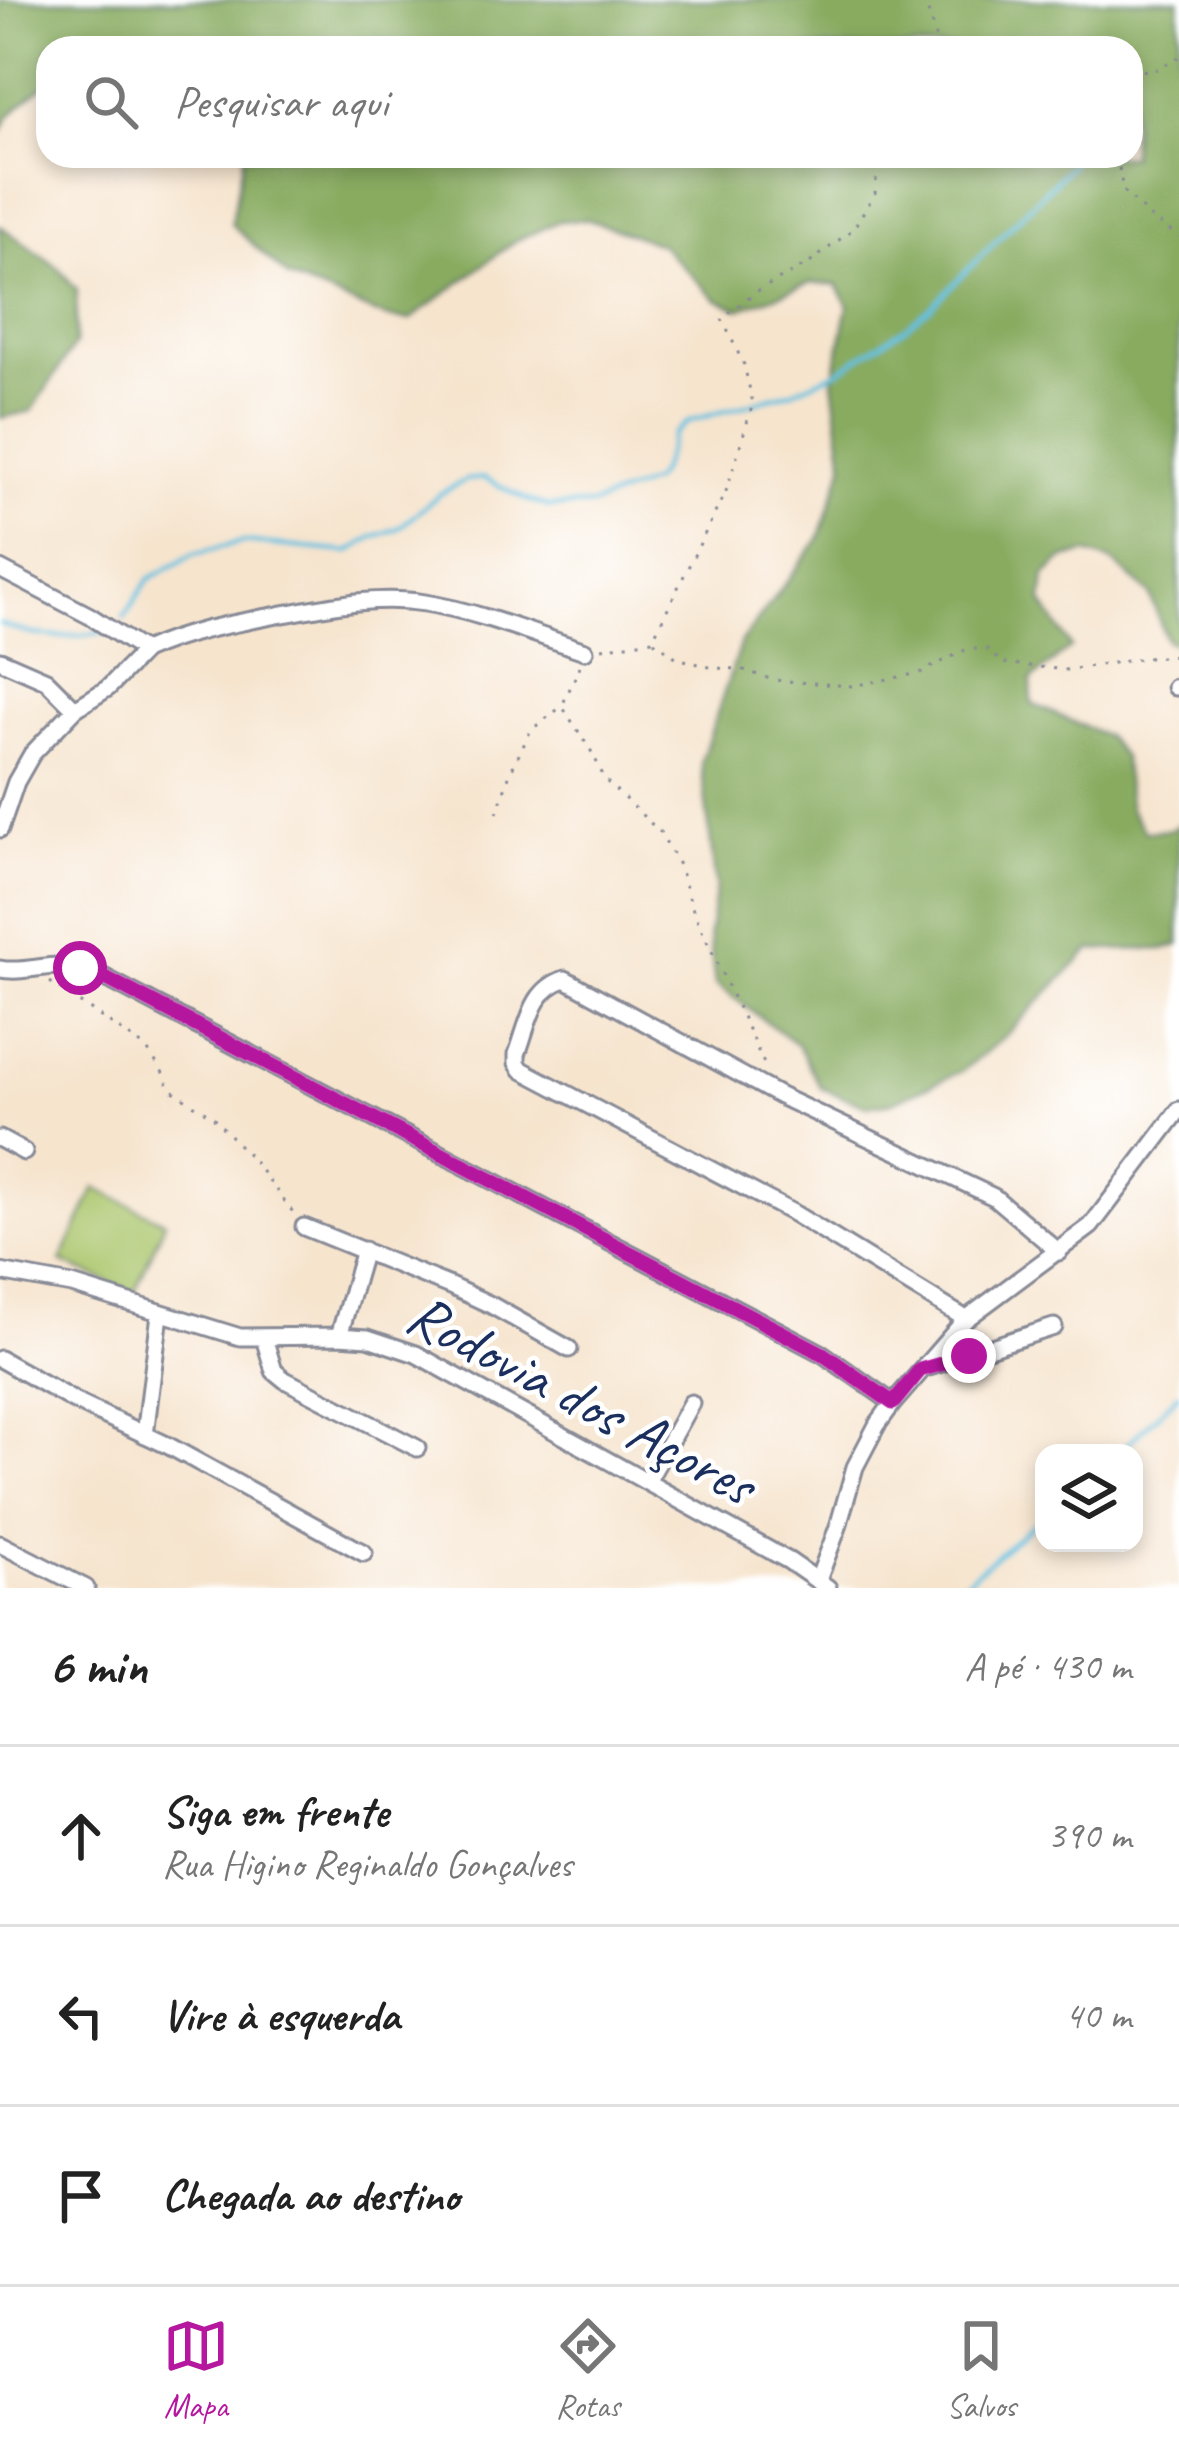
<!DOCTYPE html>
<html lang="pt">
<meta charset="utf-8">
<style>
:root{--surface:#fff;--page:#f2f2f2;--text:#222;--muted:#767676;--line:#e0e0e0;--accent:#b5179e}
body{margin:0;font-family:Caveat,sans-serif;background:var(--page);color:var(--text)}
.controls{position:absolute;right:36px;bottom:36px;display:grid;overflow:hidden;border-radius:24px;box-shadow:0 6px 18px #0003}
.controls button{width:108px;height:108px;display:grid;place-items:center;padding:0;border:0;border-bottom:3px solid var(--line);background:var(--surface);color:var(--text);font:60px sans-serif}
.stop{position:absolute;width:36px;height:36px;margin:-27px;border:9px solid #b5179e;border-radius:50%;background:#fff}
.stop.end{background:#b5179e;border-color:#fff;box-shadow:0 3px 12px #0008}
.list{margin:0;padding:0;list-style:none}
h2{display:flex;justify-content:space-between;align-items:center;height:156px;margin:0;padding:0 48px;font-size:51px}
h2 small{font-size:39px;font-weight:400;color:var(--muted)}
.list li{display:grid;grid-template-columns:78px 1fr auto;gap:36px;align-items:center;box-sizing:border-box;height:180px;padding:0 48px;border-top:3px solid var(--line)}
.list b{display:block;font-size:45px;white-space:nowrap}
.list p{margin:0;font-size:39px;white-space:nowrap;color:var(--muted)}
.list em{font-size:39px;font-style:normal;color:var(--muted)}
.icon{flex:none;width:66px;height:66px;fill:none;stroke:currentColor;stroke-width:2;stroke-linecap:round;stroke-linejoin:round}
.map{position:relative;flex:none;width:1179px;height:1588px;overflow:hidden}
.search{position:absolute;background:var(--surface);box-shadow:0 6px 18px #0003;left:36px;right:36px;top:36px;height:132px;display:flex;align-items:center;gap:30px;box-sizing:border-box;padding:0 42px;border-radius:36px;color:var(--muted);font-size:45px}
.sheet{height:696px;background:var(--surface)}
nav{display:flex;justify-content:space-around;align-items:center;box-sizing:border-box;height:168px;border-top:3px solid var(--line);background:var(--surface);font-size:33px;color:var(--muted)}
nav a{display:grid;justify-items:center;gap:6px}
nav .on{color:var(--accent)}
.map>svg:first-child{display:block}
.green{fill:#abc66c;stroke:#637a65;stroke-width:3}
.forest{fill:#88ab60;stroke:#526d5f;stroke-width:3}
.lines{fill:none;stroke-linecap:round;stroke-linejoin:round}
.stream{stroke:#63c1e1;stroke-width:4.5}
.minor-casing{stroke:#888a96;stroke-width:21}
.path{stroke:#888a96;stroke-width:3;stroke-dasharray:3 9;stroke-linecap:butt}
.minor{stroke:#fff;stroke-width:15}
.route{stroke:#b5179e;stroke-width:15}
.labels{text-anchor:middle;stroke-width:9;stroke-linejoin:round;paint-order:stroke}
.street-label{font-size:60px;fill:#1b2f5e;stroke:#fff}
</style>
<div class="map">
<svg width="1179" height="1588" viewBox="0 0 1179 1588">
<rect width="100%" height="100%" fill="#fff"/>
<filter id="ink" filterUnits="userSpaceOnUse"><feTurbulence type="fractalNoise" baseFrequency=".00833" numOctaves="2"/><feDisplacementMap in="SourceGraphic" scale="24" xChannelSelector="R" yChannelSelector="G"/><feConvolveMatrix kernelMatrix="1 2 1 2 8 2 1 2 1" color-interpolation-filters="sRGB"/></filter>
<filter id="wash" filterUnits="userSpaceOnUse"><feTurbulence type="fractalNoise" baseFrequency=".004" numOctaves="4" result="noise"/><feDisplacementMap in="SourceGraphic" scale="48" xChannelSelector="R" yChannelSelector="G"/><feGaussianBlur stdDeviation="2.7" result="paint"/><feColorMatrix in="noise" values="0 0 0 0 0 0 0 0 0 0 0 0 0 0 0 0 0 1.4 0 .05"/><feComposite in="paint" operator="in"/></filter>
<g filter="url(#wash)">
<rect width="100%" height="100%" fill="#f6e4cd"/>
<path class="green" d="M95 1188 165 1222 134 1293 61 1262Z"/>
<path class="forest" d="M0 0H1179V646L1166 640 1150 594 1112 561 1087 553 1063 559 1045 576 1042 602 1071 647 1031 680 1032 704 1106 736 1123 757 1130 810 1145 832 1170 830 1179 825V945L1163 949 1090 950 1002 1039 962 1071 892 1102 867 1106 821 1088 798 1045 715 984 709 934 716 886 701 762 741 642 819 539 844 465 833 381 848 306 837 285 811 283 739 309 716 299 660 244 586 219 559 221 515 241 410 320 385 317 289 278 231 224 244 156H1131V48H48V81L8 117 0 134Z
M0 226 59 268 77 290 75 344 32 411 0 418Z"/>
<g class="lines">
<path class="stream" d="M124 618 149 579 194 554 243 542 349 552 373 537 399 528 441 493 466 480 485 478 527 500 550 507 592 505 652 482 661 470 673 435 687 422 793 391 837 372 904 328 931 307 1071 165
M0 624C42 640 61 639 104 632
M1118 1453 1179 1394
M958 1588 1044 1515"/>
</g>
</g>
<g filter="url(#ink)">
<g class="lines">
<g class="minor-casing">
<path id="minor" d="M0 569 90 616 144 651 108 688 75 709 32 754 16 782 0 829
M144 651C188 631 232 624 278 615 328 606 375 595 425 603 480 612 533 634 585 651
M0 660 46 680 75 709
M1175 687H1179
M0 969C20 973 39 966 59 966 73 966 85 969 98 974L823 1354 893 1403
M0 1139 24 1152
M304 1227 450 1286 491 1305 569 1349
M0 1272 72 1285 240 1337 339 1336 368 1338 416 1354 789 1561 828 1588
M966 1319 793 1213 522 1070 517 1063V1054C529 1023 531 990 565 979L780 1096 994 1197 1059 1252
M339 1336 364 1250
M264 1338 274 1371 285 1380 417 1448
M0 1359 76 1402 169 1446 364 1553
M923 1369 1054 1327
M145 1435 160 1314
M647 1482 691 1403
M0 1544 86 1588
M818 1580 838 1527 855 1467 877 1425 893 1403 966 1319 1091 1226 1179 1110"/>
</g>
<path class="path" d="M925 0 938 48
M1131 72 1157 69 1179 57
M1117 156 1123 191 1150 217 1179 237
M654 641 677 658 713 668 741 669 773 680 851 686 920 673 967 649H987L1002 663 1067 670 1146 658 1179 656
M602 648 652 640 727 489 753 403 744 365 722 319 754 293 811 262 853 229 875 193 878 156
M580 666 562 706 593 754 605 780 660 832 679 865 694 913 766 1068
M497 813 510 773 531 730 561 707
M50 982 146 1048 162 1071 170 1089 213 1117 253 1160 296 1216"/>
<use href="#minor" class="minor"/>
</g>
</g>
<g class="lines" filter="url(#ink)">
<path class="route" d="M80 968 98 974 823 1354 893 1403 920 1370 969 1356"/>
</g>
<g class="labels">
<g class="street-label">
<text transform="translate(582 1398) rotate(28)" y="21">Rodovia dos Açores</text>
</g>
</g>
</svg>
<div class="controls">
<button><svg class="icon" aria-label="layers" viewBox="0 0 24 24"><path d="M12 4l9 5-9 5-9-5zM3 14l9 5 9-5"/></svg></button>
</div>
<div class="stop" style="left:80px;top:968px"></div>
<div class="stop end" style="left:969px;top:1356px"></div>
<div class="search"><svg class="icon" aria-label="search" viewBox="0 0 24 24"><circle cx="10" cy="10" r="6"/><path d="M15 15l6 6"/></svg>Pesquisar aqui</div>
</div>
<section class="sheet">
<h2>6 min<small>A pé · 430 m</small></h2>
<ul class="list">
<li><svg class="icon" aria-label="ahead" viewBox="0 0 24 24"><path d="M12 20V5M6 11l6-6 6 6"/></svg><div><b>Siga em frente</b><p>Rua Higino Reginaldo Gonçalves</p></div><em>390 m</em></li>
<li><svg class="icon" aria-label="left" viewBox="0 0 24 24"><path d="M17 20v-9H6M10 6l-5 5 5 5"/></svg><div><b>Vire à esquerda</b></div><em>40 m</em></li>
<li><svg class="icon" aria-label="arrive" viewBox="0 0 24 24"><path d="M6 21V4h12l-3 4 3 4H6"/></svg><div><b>Chegada ao destino</b></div></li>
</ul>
</section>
<nav>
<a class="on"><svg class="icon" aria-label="map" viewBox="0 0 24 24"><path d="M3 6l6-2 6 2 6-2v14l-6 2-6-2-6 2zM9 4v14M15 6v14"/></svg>Mapa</a>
<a><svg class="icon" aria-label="directions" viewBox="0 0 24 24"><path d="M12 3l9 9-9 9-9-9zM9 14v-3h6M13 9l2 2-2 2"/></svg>Rotas</a>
<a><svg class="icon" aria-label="saved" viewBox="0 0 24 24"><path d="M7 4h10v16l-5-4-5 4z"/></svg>Salvos</a>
</nav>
